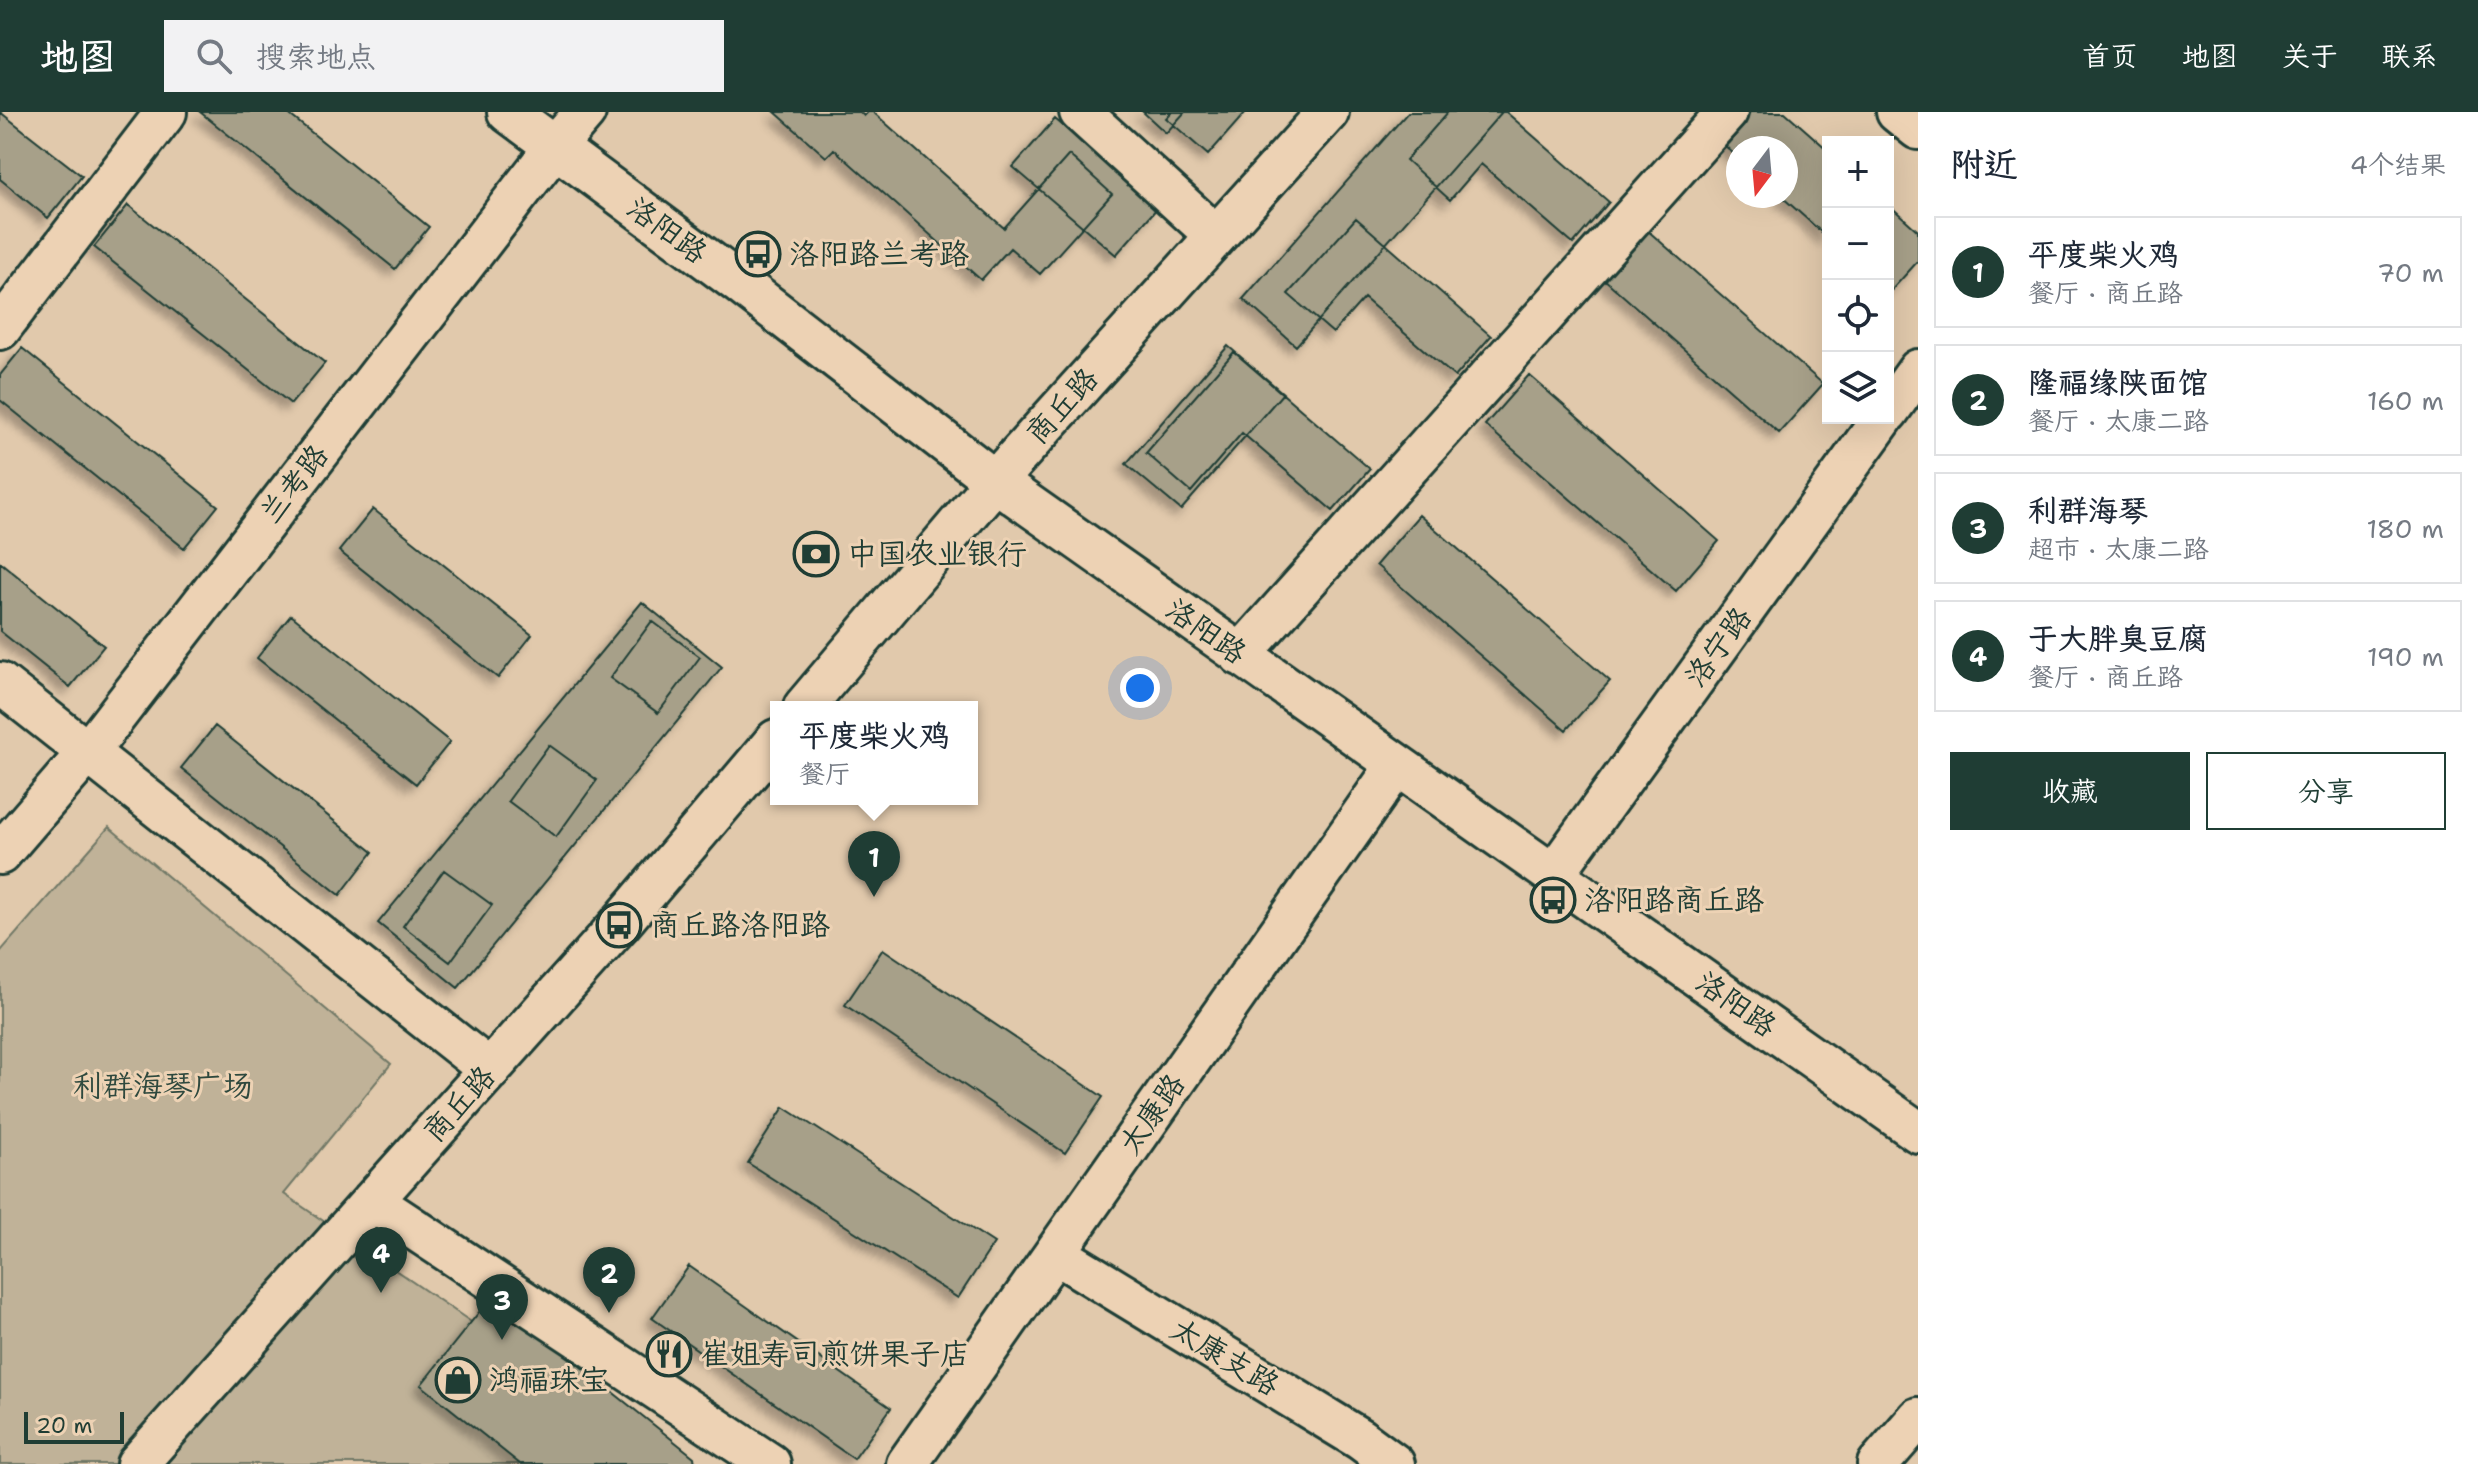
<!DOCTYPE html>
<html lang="zh">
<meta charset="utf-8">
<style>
:root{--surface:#fff;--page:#f2f2f3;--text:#1f2937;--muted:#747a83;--line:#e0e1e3;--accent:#1f3d34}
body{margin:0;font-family:"Shantell Sans","LXGW WenKai TC",sans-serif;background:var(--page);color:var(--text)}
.controls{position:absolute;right:24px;top:24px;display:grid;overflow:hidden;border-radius:0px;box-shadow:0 8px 32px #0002}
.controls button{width:72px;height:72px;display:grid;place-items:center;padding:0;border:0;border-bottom:2px solid var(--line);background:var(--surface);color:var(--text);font:40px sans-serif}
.compass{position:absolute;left:1726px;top:24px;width:72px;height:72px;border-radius:50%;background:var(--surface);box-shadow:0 8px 32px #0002;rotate:196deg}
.scale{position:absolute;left:24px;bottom:20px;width:100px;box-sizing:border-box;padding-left:8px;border:4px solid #1f3d34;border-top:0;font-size:22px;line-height:28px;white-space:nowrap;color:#1f3d34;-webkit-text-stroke:6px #edd2b4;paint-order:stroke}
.you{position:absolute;left:1140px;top:576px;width:28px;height:28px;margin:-20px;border:6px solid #fff;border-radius:50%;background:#1a73e8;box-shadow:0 0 0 12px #1a73e833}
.badge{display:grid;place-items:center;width:52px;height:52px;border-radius:50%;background:var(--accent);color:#fff;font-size:26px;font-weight:700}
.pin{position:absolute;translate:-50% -66px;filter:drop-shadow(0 2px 4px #0008)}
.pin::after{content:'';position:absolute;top:42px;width:28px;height:24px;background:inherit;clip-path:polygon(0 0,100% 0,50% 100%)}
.popup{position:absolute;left:770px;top:589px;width:208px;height:104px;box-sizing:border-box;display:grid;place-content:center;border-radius:0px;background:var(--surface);filter:drop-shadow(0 2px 6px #0005);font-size:26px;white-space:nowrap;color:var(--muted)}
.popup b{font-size:30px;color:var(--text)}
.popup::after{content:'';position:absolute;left:50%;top:100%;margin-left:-16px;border:16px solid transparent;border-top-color:var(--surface)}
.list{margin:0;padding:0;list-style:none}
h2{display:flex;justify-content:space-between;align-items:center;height:104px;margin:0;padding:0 32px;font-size:34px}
h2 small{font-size:26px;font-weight:400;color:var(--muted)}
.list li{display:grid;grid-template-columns:52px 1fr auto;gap:24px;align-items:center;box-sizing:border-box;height:112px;margin:0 16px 16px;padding:0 16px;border:2px solid var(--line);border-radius:0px}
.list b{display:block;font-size:30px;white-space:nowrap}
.list p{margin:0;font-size:26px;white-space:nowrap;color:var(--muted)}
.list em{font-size:26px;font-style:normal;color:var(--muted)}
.actions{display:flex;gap:16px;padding:24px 32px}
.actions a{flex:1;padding:18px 0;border:2px solid var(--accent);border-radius:0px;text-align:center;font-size:28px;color:var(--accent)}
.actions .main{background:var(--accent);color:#fff}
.icon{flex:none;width:44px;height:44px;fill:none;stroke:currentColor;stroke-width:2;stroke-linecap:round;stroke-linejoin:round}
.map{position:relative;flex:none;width:1918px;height:1352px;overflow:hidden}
header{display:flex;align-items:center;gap:48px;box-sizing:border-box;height:112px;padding:0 40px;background:var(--accent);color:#fff}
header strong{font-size:38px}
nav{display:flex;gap:44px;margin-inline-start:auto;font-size:28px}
.search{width:560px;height:72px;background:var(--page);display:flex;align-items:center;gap:20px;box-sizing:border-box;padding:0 28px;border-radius:0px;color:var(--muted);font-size:30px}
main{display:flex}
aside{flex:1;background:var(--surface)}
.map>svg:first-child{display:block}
.green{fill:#c0b298;stroke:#707866;stroke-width:2}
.building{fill:#a7a089;stroke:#1f3d34;stroke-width:2;filter:url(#shadow)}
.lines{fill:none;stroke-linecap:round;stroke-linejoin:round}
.minor-casing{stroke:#1f3d34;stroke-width:46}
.minor{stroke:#edd2b4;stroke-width:40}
.labels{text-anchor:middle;stroke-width:6;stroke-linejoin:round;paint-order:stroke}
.street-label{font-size:30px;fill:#1f3d34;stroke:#edd2b4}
.poi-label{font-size:30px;fill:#1f3d34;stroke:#edd2b4;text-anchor:start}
.park-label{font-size:30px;fill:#2f493e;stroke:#edd2b4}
</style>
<header>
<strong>地图</strong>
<div class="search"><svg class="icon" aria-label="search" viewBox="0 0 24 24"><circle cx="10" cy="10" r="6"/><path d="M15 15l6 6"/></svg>搜索地点</div>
<nav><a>首页</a><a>地图</a><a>关于</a><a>联系</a></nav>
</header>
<main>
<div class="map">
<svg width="1918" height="1352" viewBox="0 0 1918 1352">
<defs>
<filter id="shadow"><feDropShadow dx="-7" dy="7" stdDeviation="4" flood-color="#0004"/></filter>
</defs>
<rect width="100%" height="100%" fill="#e1c9ac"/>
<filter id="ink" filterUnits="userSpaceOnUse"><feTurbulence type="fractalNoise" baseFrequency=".0125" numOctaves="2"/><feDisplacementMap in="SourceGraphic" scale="16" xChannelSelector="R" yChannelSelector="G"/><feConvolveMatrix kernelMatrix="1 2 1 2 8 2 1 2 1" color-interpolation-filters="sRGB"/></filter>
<g filter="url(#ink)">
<path class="green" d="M109 715 391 952 284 1082 679 1352H0V840Z"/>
<path class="building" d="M0 0 82 64 48 106 0 67Z
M200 0H286L429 115 395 157Z
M775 0H860L864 4 868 0H873L1004 116 1069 43 1112 82 1040 162 1010 136 981 168 834 37 826 45Z
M1143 0H1185L1166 21Z
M1172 0H1246L1208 43 1166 6Z
M1408 0H1502L1296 234 1243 187Z
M1448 0H1506L1609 90 1573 132 1481 52 1450 88 1406 48Z
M1750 0H1785L1828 38V126L1781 84H1786V36H1738V46L1722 31Z
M1055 7 1158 95 1116 143 1013 55Z
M1888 92 1918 119V149L1889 181Z
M128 93 325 251 291 292 94 135Z
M1356 106 1491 224 1455 265 1364 186 1333 221 1288 182Z
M1647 118 1823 272 1779 321 1604 167Z
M1228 234 1283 281 1181 398 1126 352Z
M22 236 218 394 184 436 0 288V263Z
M1234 240 1370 357 1333 399 1242 321 1191 380 1146 341Z
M1529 263 1719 429 1676 479 1485 313Z
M373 397 532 523 498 566 339 439Z
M1419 403 1610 569 1566 618 1376 453Z
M0 450 104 534 70 575 0 519Z
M642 490 722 555 458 876 378 811Z
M291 503 450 630 416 672 257 546Z
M652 509 700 545 658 601 610 566Z
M215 614 373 740 340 783 181 656Z
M549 633 597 668 556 725 508 689Z
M444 758 492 793 450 850 403 814Z
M883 837 1103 985 1065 1041 845 893Z
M784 995 994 1131 958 1186 748 1051Z
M689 1154 891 1296 854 1347 652 1206Z
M492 1184 694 1345 695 1352H520L421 1273Z"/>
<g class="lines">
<g class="minor-casing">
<path id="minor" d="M508 0 739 171 995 369 1918 1020
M1080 0 1216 124
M1897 0 1918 17
M0 217 166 0
M1888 300 1918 258
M1240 543 1727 0
M0 571 490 958
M804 595 995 369 1328 0
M0 742 88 640 554 36 585 0
M1553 763 1883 306
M372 1089 770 1352
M1055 1141 1360 1327 1394 1352
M137 1352 619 813 776 628
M907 1352 1397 653
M1878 1352 1918 1306"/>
</g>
<use href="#minor" class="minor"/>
</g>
</g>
<defs>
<g id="bus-ring" transform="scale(2.3)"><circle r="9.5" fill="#edd2b4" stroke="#1f3d34" stroke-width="1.5"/><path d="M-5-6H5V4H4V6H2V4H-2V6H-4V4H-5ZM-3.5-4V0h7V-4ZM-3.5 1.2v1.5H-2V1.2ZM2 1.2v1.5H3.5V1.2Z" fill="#1f3d34"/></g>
<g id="bank-ring" transform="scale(2.3)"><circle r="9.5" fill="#edd2b4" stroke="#1f3d34" stroke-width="1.5"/><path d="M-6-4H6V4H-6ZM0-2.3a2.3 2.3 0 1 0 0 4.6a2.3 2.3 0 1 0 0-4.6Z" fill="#1f3d34"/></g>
<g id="restaurant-ring" transform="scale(2.3)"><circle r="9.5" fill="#edd2b4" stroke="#1f3d34" stroke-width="1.5"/><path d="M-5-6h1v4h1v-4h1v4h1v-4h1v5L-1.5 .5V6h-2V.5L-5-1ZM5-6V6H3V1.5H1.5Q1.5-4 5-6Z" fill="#1f3d34"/></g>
<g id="shop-ring" transform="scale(2.3)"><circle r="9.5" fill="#edd2b4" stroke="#1f3d34" stroke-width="1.5"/><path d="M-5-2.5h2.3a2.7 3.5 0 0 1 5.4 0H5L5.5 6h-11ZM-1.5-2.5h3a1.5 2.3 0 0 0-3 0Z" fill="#1f3d34"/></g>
</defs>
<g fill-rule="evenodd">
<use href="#bus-ring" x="758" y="142"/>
<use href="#bank-ring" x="816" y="442"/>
<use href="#bus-ring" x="1553" y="788"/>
<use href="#bus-ring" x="619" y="813"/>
<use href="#restaurant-ring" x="669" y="1242"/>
<use href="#shop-ring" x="458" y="1268"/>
</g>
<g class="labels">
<g class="street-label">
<text transform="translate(667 118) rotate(36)" y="10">洛阳路</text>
<text transform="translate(1062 294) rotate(-48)" y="10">商丘路</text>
<text transform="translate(294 372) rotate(-52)" y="10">兰考路</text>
<text transform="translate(1206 519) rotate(35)" y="10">洛阳路</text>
<text transform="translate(1718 535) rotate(-54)" y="10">洛宁路</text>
<text transform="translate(1736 892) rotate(35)" y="10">洛阳路</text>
<text transform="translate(459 992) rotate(-48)" y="10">商丘路</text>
<text transform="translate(1152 1002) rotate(-55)" y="10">太康路</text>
<text transform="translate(1225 1245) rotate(31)" y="10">太康支路</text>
</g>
<g class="poi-label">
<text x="789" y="152">洛阳路兰考路</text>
<text x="847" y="452">中国农业银行</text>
<text x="1584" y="798">洛阳路商丘路</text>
<text x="650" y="823">商丘路洛阳路</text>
<text x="700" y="1252">崔姐寿司煎饼果子店</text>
<text x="489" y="1278">鸿福珠宝</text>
</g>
<g class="park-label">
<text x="163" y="984">利群海琴广场</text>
</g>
</g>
</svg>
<div class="controls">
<button>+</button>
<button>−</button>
<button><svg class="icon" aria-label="locate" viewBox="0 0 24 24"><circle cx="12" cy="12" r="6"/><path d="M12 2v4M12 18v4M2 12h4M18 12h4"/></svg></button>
<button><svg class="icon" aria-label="layers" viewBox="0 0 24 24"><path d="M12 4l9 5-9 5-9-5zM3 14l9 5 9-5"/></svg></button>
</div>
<svg class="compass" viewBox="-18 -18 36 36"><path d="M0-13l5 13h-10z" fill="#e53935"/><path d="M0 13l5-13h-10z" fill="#747a83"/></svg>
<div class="scale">20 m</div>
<div class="you"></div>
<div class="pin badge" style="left:874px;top:785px">1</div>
<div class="popup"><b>平度柴火鸡</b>餐厅</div>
<div class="pin badge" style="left:609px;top:1201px">2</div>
<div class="pin badge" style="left:502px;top:1228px">3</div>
<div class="pin badge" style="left:381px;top:1181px">4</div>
</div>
<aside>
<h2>附近<small>4个结果</small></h2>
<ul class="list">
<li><span class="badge">1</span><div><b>平度柴火鸡</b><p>餐厅 · 商丘路</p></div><em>70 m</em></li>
<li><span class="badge">2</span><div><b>隆福缘陕面馆</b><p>餐厅 · 太康二路</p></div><em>160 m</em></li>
<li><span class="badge">3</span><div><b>利群海琴</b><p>超市 · 太康二路</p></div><em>180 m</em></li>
<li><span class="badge">4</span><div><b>于大胖臭豆腐</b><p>餐厅 · 商丘路</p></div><em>190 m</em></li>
</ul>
<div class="actions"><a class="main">收藏</a><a>分享</a></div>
</aside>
</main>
